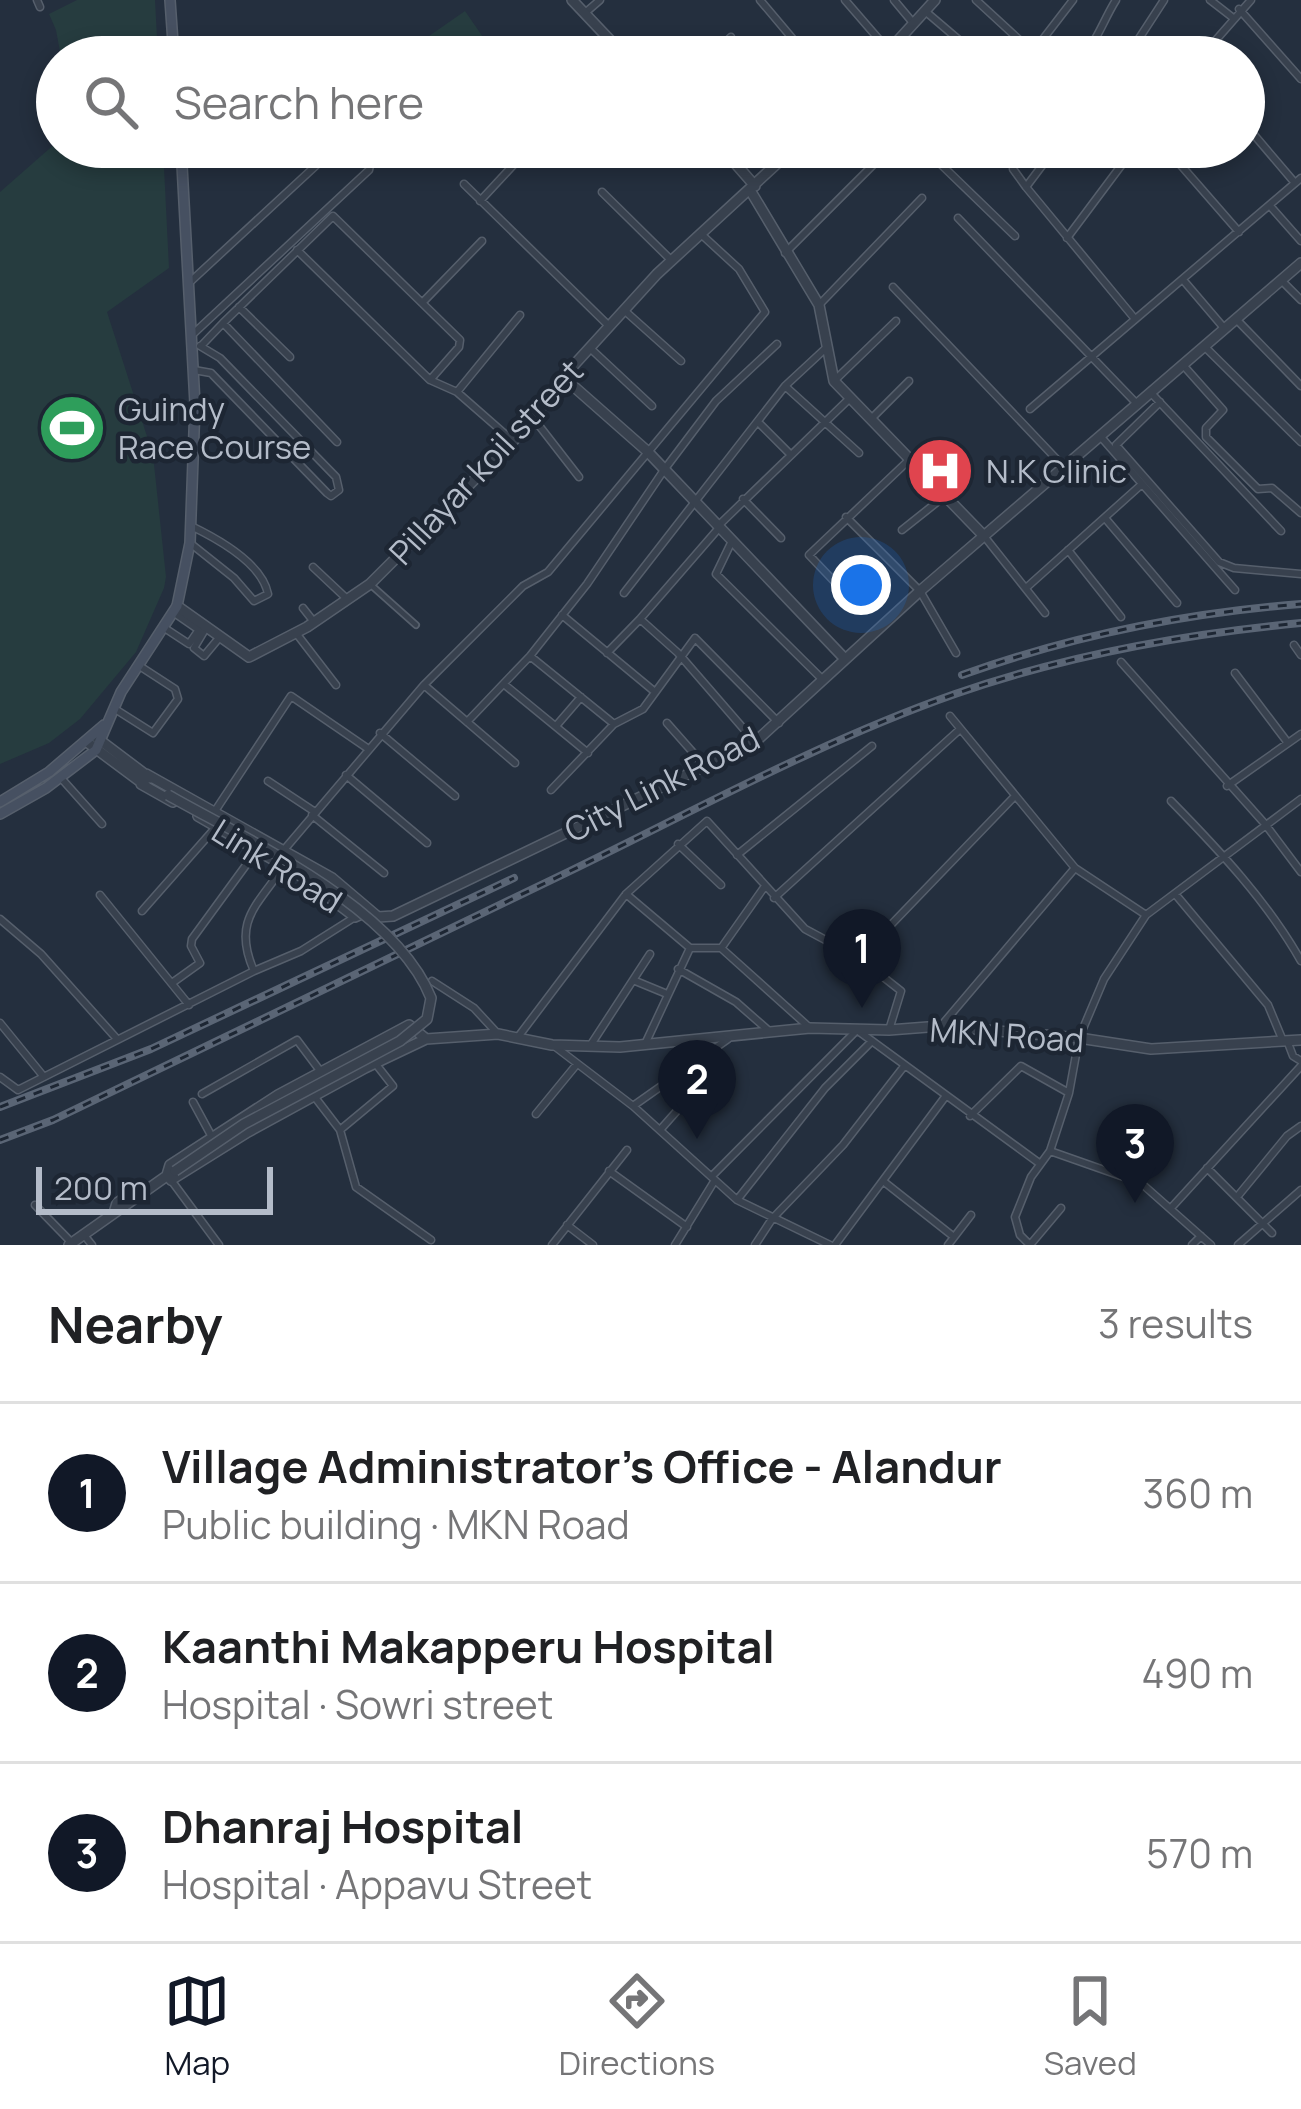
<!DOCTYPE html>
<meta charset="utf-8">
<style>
:root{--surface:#fff;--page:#f6f6f6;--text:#202124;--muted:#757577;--line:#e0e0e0;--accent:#111827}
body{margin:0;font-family:Manrope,sans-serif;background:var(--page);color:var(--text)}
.scale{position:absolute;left:36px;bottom:30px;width:237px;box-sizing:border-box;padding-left:12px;border:6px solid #b4bcc9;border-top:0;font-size:33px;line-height:42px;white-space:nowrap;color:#b4bcc9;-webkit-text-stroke:9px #1d2633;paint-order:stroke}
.you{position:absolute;left:861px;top:585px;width:42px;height:42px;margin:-30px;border:9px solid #fff;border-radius:50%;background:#1a73e8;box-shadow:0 0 0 18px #1a73e833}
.badge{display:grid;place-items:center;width:78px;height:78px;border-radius:50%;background:var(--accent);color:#fff;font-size:39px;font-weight:700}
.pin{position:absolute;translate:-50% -99px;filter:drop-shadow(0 3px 6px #0008)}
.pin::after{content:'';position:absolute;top:63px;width:42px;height:36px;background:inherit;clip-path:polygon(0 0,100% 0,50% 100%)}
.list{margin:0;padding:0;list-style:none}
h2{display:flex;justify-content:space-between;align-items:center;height:156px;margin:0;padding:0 48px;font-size:51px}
h2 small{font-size:39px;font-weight:400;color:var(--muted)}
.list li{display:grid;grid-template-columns:78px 1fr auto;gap:36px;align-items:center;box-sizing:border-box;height:180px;padding:0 48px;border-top:3px solid var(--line)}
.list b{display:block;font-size:45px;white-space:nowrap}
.list p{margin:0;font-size:39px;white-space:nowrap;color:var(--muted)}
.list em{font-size:39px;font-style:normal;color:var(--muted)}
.icon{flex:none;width:66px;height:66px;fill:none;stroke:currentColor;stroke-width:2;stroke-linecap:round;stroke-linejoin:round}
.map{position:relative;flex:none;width:1301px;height:1245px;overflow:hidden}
.search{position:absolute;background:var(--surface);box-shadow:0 6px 18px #0003;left:36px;right:36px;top:36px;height:132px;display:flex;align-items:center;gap:30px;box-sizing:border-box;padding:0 42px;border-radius:66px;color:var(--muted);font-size:45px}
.sheet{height:696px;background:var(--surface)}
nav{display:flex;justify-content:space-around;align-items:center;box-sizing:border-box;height:168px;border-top:3px solid var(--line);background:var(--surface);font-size:33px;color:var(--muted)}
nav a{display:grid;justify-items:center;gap:6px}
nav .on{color:var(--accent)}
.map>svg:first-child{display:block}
.green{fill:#263c3f}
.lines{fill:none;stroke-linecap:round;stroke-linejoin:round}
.pedestrian-casing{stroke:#565f6c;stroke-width:8}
.minor-casing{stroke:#565f6c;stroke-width:9}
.tertiary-casing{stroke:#565f6c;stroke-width:12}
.secondary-casing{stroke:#565f6c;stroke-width:12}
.pedestrian{stroke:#38414e;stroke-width:4.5}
.minor{stroke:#38414e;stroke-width:6}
.tertiary{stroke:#38414e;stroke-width:9}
.secondary{stroke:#465061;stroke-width:9}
.rail-casing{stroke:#5a6575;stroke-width:8}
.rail{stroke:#1d2633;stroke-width:3;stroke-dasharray:9;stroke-linecap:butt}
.tertiary-bridge-casing{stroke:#565f6c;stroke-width:12;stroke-linecap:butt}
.tertiary-bridge{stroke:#38414e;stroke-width:9}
.labels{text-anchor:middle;stroke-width:9;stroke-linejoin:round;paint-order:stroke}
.poi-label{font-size:33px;fill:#b4bcc9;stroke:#1d2633;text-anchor:start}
.street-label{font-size:33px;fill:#b4bcc9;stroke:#1d2633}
</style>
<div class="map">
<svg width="1301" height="1245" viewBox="0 0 1301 1245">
<rect width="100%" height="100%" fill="#242f3e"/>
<path class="green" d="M77 0H155L158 57H61L56 30 49 14Z
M465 11 485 40 460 57H410L406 52Z
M57 142V147H163L169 268 107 312 153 455 166 577 164 588 136 652 80 719 49 743 0 764V192Z"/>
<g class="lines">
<g class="pedestrian-casing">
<path id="pedestrian" d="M371 585 416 625"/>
</g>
<g class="minor-casing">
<path id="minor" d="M37 0 40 7
M760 0 808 57
M845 0 889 51
M894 0 914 24
M976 0 1038 57
M1210 0 1232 17
M1239 9 1301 79
M925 11 979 57
M585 13 600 0
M897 43 912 57
M1033 52 1073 0
M710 57 731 37
M1083 57C1097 41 1104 19 1116 0
M1127 57 1164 0
M1201 57 1251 0
M1244 123 1295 183
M923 147 1015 236
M1011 147 1015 154 1013 169 1026 187 1135 319
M1165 147 1239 232
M602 148 603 147
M730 156 740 147
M464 184 609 326
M1026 187 1056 147
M602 192 671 260
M480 201 530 147
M1271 207 1301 241
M958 218 1138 405
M1067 238 1135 147
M297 250 430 380 457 392 513 441
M785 253 884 154
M1281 280 1301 300
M1184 281 1224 328
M190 282 336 147
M893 287 1064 467
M422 303 482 241
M820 304 922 198
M239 307 290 357
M625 311 681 361
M1237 320 1301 386
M223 323 333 216 460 340 459 347 430 380
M192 335 369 170 371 160 359 147
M202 345 223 323 337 442
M1204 346 1301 442
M591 349 652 406
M1183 365 1223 410 1206 428V437L1258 489 1272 488 1301 513
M194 370 211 373 327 493 331 496 339 490 336 477 220 358 200 346
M834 381 896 321
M785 386 859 453
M457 392 520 315
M1152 394 1281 531
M1160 402 1116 445 1219 562 1234 568 1301 574
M1030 409 1301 178
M872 418 909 381
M534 419 579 477
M759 423 790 454
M1101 437 1235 590
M743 499 781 538
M846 517 920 591 956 653
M1105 518 1177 603
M719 525 850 398
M718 529 640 619 678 653 755 742
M902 530 946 495
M984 536 1045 613
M190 543 234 578 254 601 268 594C262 563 218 539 191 526
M731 543 716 574 822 679
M1068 550 1121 617
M313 567 346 598
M1026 588 1142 484
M624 593 785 386 826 348
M849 597 809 555 909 460
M303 608 314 622
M173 612 199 630
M562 615 655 692
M163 627 189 644 200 628
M206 628 194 648 204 656 219 638
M296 633 336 685
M1294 645 1301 655
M607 653 640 619
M530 656 614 724
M1121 662 1265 824 1301 872
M1235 673 1288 743
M424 685 515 763
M505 685 588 753
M115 709 153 733 178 699 175 689 138 665
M950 716 1075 868 1146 915
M467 722 530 656 587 584 664 470 716 401 777 344
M667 723 704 765
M556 726 581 697
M380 733 455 796
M346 775 427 843
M61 778 102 824
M268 781 315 812
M1227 786 1301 734
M551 790 614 724 643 709 695 638 779 723
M1171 801C1219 850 1267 901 1301 961
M215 811 291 696 367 748
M312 815 384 873
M678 844 721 885
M283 851 424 685 523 586 548 572 765 312 739 269 702 235
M737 855 872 746
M626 894 690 948
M100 895 189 1005
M1176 895 1268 1005 1283 1041
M774 898 958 731
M142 911 216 827
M0 919 41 954 117 1039
M722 947 765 886
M859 958 1013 798
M678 969 736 1002 769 1031
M254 971 301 951 355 917
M633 980 667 994
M432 981 474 1008 498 1034
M172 983 200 963 191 946 192 939 249 861
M0 1023 44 1077
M941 1026 1075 868
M518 1037 626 894 707 821 805 929 859 958 901 991 889 1030
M646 1042 690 948H721L810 1028
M1288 1043 1293 1056 1301 1061
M553 1045 633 1106 737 1200 830 1245
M590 1046 650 954
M0 1077 18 1090 254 971C232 921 257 906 284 866
M202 1094 297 1040 321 1072
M314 1096 340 1130 356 1187 431 1240
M193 1102 212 1137
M633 1106 728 1039
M536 1114 577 1064
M970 1116 1021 1066 1069 1093
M340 1130 393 1086 375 1063
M660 1130 683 1104
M1050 1151 1141 1183 1211 1245
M1207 1168 1272 1233
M609 1171 687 1227
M712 1176 857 1030 1039 1163
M171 1180 219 1245
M883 1181 954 1237
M1237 1197 1287 1136 1301 1126
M737 1200 825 1088 872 1041
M35 1205 72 1243
M1061 1208 1030 1245 1020 1235 1015 1217 1031 1177 1050 1151 1069 1093 1079 1038 1104 979 1146 915 1301 799
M1171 1208 1301 1066
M567 1225 593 1245
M84 1235 92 1245
M552 1245 627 1150
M675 1245 715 1180
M755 1245 772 1219 843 1145 905 1065
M835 1245 945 1097
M948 1245 971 1215
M1192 1245 1201 1236
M1238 1245 1301 1190"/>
</g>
<g class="tertiary-casing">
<path id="tertiary" d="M572 0 626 57
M883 57 935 0
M721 147 755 186
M750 190 819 305 834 381 984 536
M563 377 647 451 845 659
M177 606 249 657 307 627 370 584 527 427 563 377 657 274 795 147
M97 738 150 778
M87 742 146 786
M146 774 332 878 378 917 393 916 755 742 920 591 1301 263
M141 784 173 802
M198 816 298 874 355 917 366 912
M426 1039 409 1025 278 1095 170 1165 167 1175 171 1180 248 1132 365 1068 426 1039 498 1034 552 1045 620 1047 810 1028 889 1030 941 1026 1079 1038 1151 1049 1301 1040
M114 1213 117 1203 138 1189
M69 1245 168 1175"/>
</g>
<g class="secondary-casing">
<path id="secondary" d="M170 0 174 57
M0 802 49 772 104 725
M0 814 46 788 96 750 121 692 177 606 190 543 195 404 181 147"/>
</g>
<use href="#pedestrian" class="pedestrian"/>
<use href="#minor" class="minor"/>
<use href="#tertiary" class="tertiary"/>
<use href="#secondary" class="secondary"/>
<g class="rail-casing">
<path id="rail" d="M962 675C1071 636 1186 613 1301 604
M0 1107 151 1049 514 878
M0 1140 53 1120C224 1038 396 955 568 872 696 810 821 741 955 694 1067 655 1184 634 1301 623"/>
</g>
<use href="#rail" class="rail"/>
<g class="tertiary-bridge-casing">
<path id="tertiary-bridge" d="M168 795C249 841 395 907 431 998L427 1019 400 1041 244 1124 175 1171"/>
</g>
<use href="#tertiary-bridge" class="tertiary-bridge"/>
</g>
<defs>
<g id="stadium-disc" transform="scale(3.45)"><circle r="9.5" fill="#2e9e5b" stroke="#1d2633"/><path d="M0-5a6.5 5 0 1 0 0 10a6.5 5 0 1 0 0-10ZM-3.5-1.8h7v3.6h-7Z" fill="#fff"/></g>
<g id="hospital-disc" transform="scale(3.45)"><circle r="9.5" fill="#e0444e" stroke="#1d2633"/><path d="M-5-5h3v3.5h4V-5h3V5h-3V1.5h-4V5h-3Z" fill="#fff"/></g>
</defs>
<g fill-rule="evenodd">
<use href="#stadium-disc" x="72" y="428"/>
<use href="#hospital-disc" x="940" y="471"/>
</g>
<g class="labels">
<g class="poi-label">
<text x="118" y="421">Guindy<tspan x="118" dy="38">Race Course</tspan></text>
<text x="986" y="483">N.K Clinic</text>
</g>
<g class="street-label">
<text transform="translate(486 462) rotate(-47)" y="12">Pillayar koil street</text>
<text transform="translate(662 784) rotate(-27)" y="12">City Link Road</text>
<text transform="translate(277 866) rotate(32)" y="12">Link Road</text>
<text transform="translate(1007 1035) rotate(4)" y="12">MKN Road</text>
</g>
</g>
</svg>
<div class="scale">200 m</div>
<div class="you"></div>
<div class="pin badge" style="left:862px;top:1008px">1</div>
<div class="pin badge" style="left:697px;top:1139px">2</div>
<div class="pin badge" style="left:1135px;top:1203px">3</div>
<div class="search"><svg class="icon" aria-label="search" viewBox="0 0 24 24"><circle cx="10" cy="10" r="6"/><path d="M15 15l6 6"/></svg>Search here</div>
</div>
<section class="sheet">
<h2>Nearby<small>3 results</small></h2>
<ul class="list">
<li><span class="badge">1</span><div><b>Village Administrator's Office - Alandur</b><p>Public building · MKN Road</p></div><em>360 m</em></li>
<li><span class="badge">2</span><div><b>Kaanthi Makapperu Hospital</b><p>Hospital · Sowri street</p></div><em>490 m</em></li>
<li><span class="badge">3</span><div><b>Dhanraj Hospital</b><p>Hospital · Appavu Street</p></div><em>570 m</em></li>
</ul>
</section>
<nav>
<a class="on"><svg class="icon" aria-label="map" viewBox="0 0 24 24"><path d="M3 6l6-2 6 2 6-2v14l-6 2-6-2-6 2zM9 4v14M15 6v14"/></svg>Map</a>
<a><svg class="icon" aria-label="directions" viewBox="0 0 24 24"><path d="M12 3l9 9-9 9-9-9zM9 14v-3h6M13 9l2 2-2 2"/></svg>Directions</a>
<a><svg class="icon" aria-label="saved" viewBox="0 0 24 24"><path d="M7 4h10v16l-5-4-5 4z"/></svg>Saved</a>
</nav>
